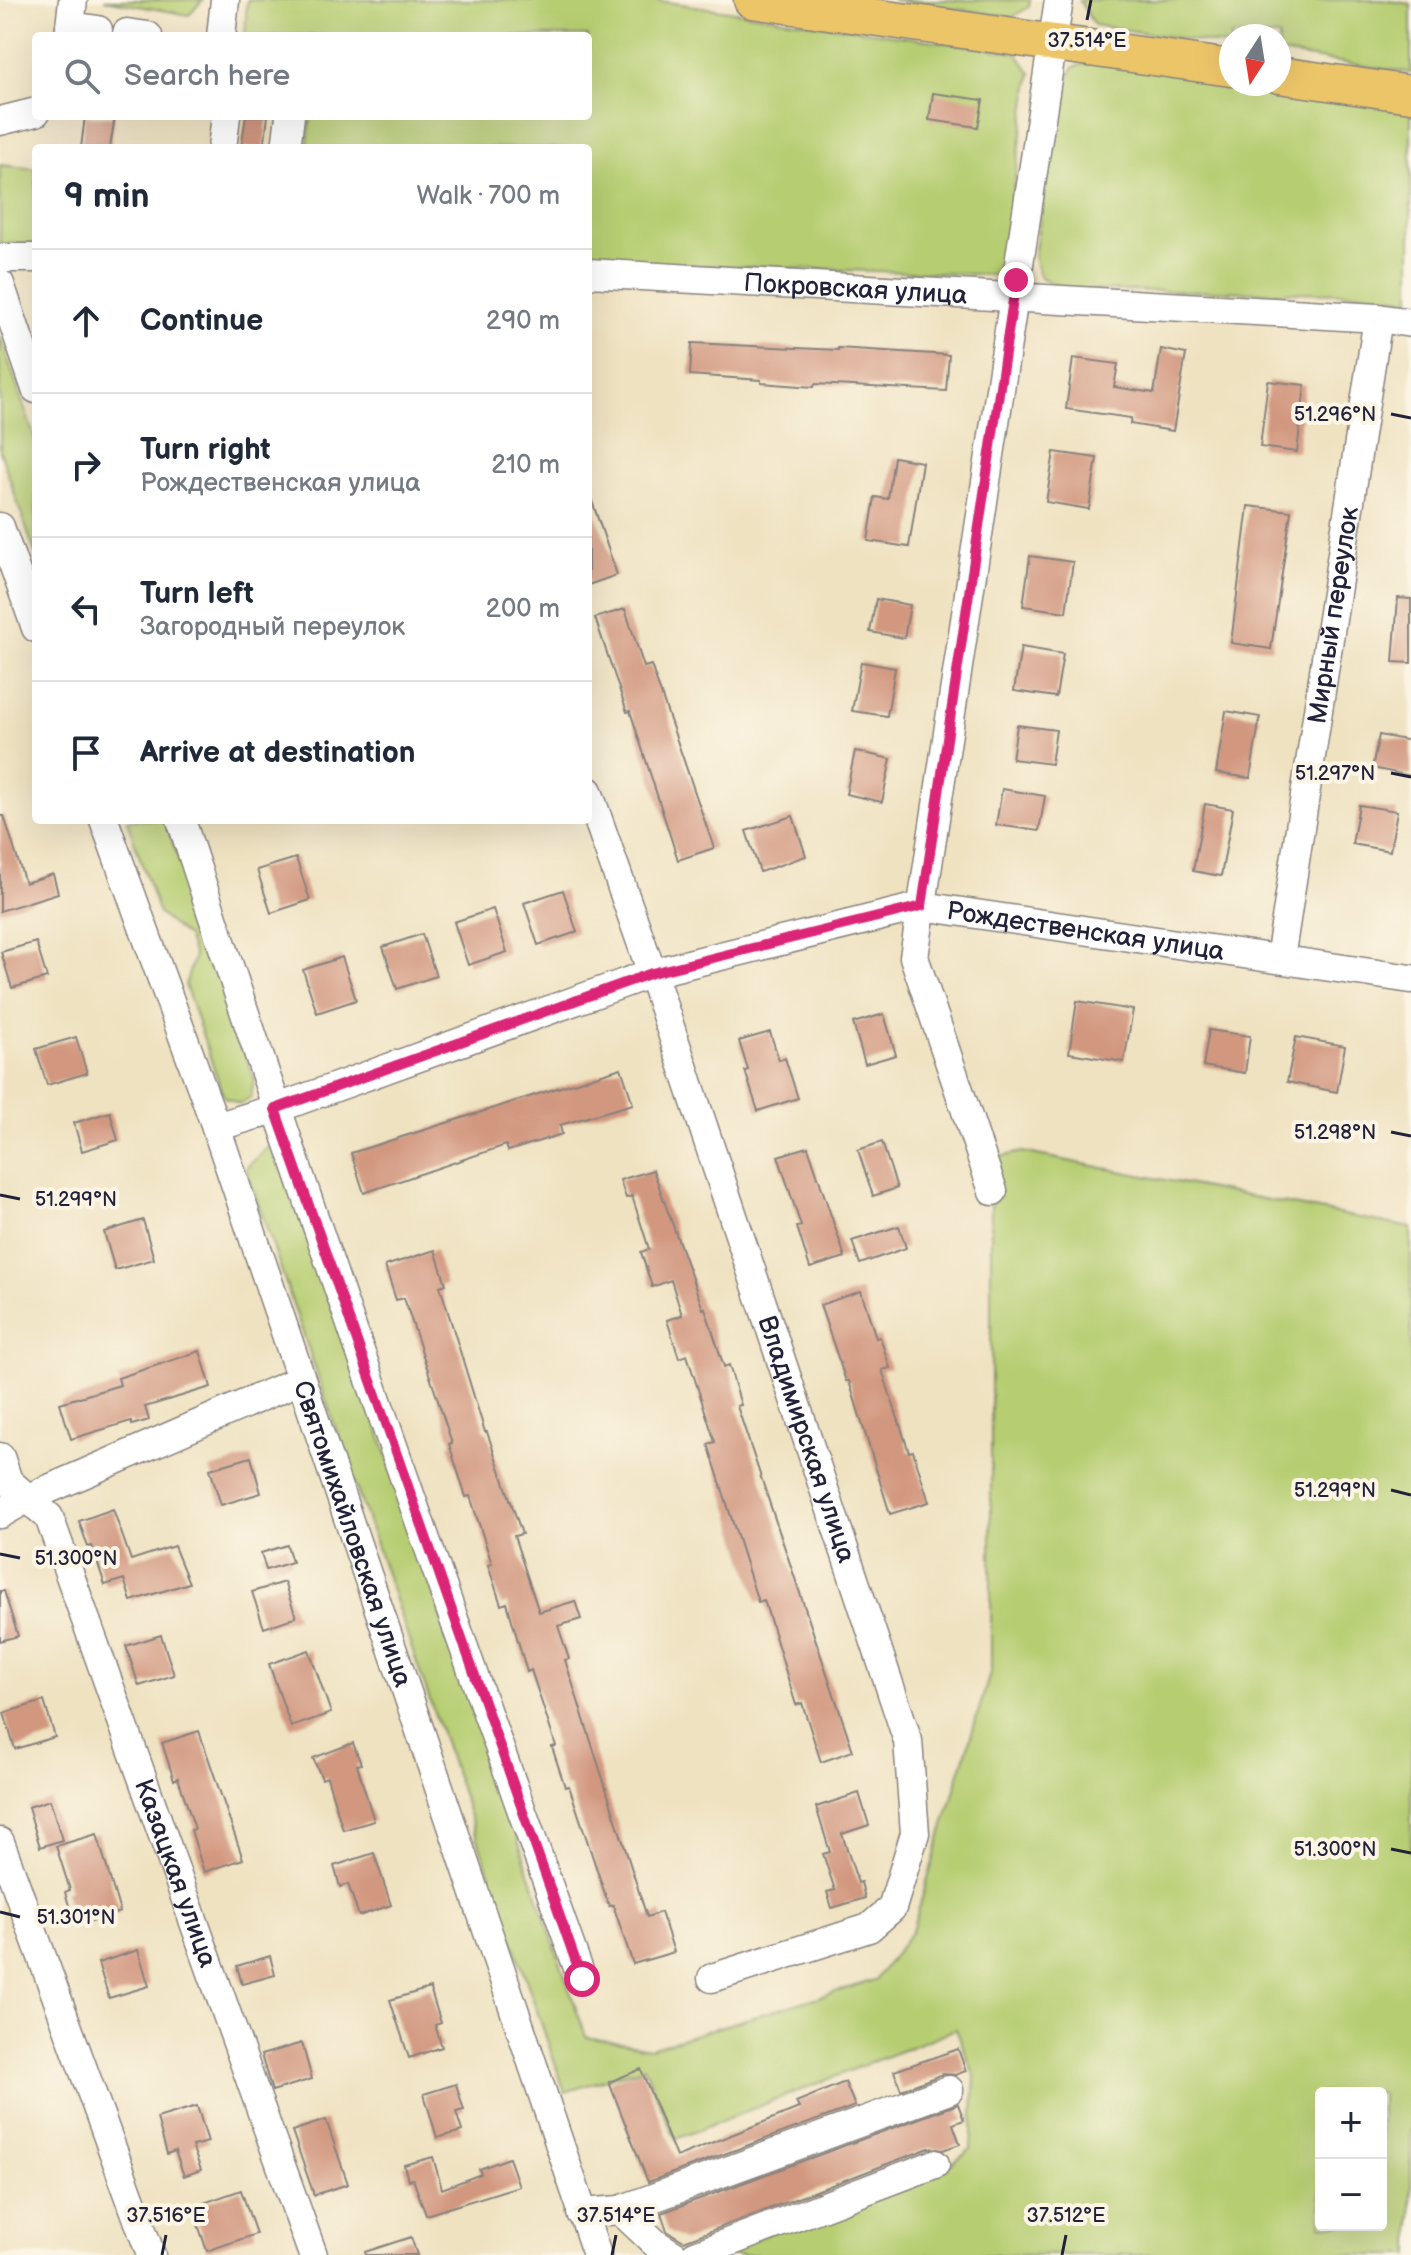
<!DOCTYPE html>
<meta charset="utf-8">
<style>
:root{--surface:#fff;--page:#f6f6f7;--text:#1f2937;--muted:#747a83;--line:#e0e1e3}
body{margin:0;font-family:"Balsamiq Sans",sans-serif;background:var(--page);color:var(--text)}
.controls{position:absolute;right:24px;bottom:24px;display:grid;overflow:hidden;border-radius:8px;box-shadow:0 8px 32px #0002}
.controls button{width:72px;height:72px;display:grid;place-items:center;padding:0;border:0;border-bottom:2px solid var(--line);background:var(--surface);color:var(--text);font:40px sans-serif}
.compass{position:absolute;left:1219px;top:24px;width:72px;height:72px;border-radius:50%;background:var(--surface);box-shadow:0 8px 32px #0002;rotate:192deg}
.stop{position:absolute;width:24px;height:24px;margin:-18px;border:6px solid #db2777;border-radius:50%;background:#fff}
.stop.end{background:#db2777;border-color:#fff;box-shadow:0 2px 8px #0008}
.list{margin:0;padding:0;list-style:none}
h2{display:flex;justify-content:space-between;align-items:center;height:104px;margin:0;padding:0 32px;font-size:34px}
h2 small{font-size:26px;font-weight:400;color:var(--muted)}
.list li{display:grid;grid-template-columns:52px 1fr auto;gap:24px;align-items:center;box-sizing:border-box;height:144px;padding:0 32px;border-top:2px solid var(--line)}
.list b{display:block;font-size:30px;white-space:nowrap}
.list p{margin:0;font-size:26px;white-space:nowrap;color:var(--muted)}
.list em{font-size:26px;font-style:normal;color:var(--muted)}
.icon{flex:none;width:44px;height:44px;fill:none;stroke:currentColor;stroke-width:2;stroke-linecap:round;stroke-linejoin:round}
.map{position:relative;flex:none;width:1411px;height:2255px;overflow:hidden}
.search{position:absolute;background:var(--surface);box-shadow:0 8px 32px #0002;left:32px;top:32px;width:560px;height:88px;display:flex;align-items:center;gap:20px;box-sizing:border-box;padding:0 28px;border-radius:8px;color:var(--muted);font-size:30px}
.panel{position:absolute;background:var(--surface);box-shadow:0 8px 32px #0002;left:32px;top:144px;width:560px;height:680px;border-radius:8px}
.map>svg:first-child{display:block}
.green{fill:#b6cd71;stroke:#6c7856;stroke-width:2;fill-rule:evenodd}
.building{fill:#d2977f}
.lines{fill:none;stroke-linecap:round;stroke-linejoin:round}
.minor-casing{stroke:#88827e;stroke-width:31}
.major-casing{stroke:#88827e;stroke-width:39}
.minor{stroke:#fff;stroke-width:28}
.major{stroke:#edc569;stroke-width:36}
.route{stroke:#db2777;stroke-width:10}
.ticks{fill:none;stroke:#22223b;stroke-width:3}
.labels{text-anchor:middle;stroke-width:8;stroke-linejoin:round;paint-order:stroke}
.street-label{font-size:26px;fill:#22223b;stroke:#fcf5e5}
.ticks-label{font-size:20px;text-anchor:middle;fill:#22223b;stroke:#fcf5e5;stroke-width:8;stroke-linejoin:round;paint-order:stroke}
</style>
<div class="map">
<svg width="1411" height="2255" viewBox="0 0 1411 2255">
<rect width="100%" height="100%" fill="#fcf5e5"/>
<filter id="ink" filterUnits="userSpaceOnUse"><feTurbulence type="fractalNoise" baseFrequency=".0125" numOctaves="2"/><feDisplacementMap in="SourceGraphic" scale="16" xChannelSelector="R" yChannelSelector="G"/><feConvolveMatrix kernelMatrix="1 2 1 2 8 2 1 2 1" color-interpolation-filters="sRGB"/></filter>
<filter id="wash" filterUnits="userSpaceOnUse"><feTurbulence type="fractalNoise" baseFrequency=".006" numOctaves="4" result="noise"/><feDisplacementMap in="SourceGraphic" scale="32" xChannelSelector="R" yChannelSelector="G"/><feGaussianBlur stdDeviation="1.8" result="paint"/><feColorMatrix in="noise" values="0 0 0 0 0 0 0 0 0 0 0 0 0 0 0 0 0 1.4 0 .05"/><feComposite in="paint" operator="in"/></filter>
<g filter="url(#wash)">
<rect width="100%" height="100%" fill="#efe2c1"/>
<path class="green" d="M104 0H203L189 15Z
M247 0H653L1017 53 1031 73 1000 275 588 262V148H307L311 116H588V36H245Z
M892 0H1030L1029 7 1012 17Z
M1079 0H1384L1411 4V73L1279 53V36H1231V46L1094 25Z
M1101 59 1231 84H1264L1411 106V299L1370 293 1065 290 1040 277 1034 256 1060 88 1074 67Z
M0 165 36 169V244L1 243 0 241Z
M0 336 36 442V556L0 451Z
M127 820H165L254 1079 251 1097 240 1104 224 1097 185 985 194 956 187 937 159 914Z
M280 1135 463 1681 586 2037 650 2048 875 1980 912 1931 991 1670V1159L1022 1152 1411 1228V2255H710L945 2169 971 2149 975 2077 956 2029 676 2139 644 2067 565 2092 246 1168ZM1321 2093H1381V2225H1321Z"/>
<g id="blocks">
<path class="building" d="M933 93 983 100 978 127 929 120Z
M85 116H115L110 148H81Z
M246 116H268L264 148H241Z
M692 343 838 350V348L949 355 946 391 815 384 814 387 761 383V380L690 375Z
M1161 349 1186 354 1173 431 1130 424 1131 418 1066 409 1073 358 1118 364 1114 387 1154 393Z
M1268 381 1305 385 1297 452 1260 447Z
M1054 452 1097 458 1089 509 1046 502Z
M894 457 922 462 909 547 868 541 875 497 888 499Z
M591 498 617 575 588 585V499Z
M1248 506 1291 511 1271 649 1231 643Z
M1030 556 1073 562 1066 612 1023 606Z
M1398 598 1411 599V663L1393 662Z
M876 599 910 605 904 638 870 632Z
M625 609 644 667 651 665 714 848 678 860 630 711 627 712 595 618Z
M1021 647 1063 654 1056 697 1014 691Z
M861 662 895 668 887 716 852 711Z
M1226 711 1260 717 1250 778 1216 773Z
M1017 725 1056 730 1051 764 1012 759Z
M1379 735 1411 741V776L1372 768Z
M855 751 891 759 882 802 846 794Z
M1002 789 1045 796 1039 831 996 825Z
M1205 804 1233 809 1221 876 1193 871Z
M1359 805 1397 811 1390 851 1352 844Z
M0 816H4L25 883 53 874 58 893 0 911Z
M793 816 806 856 760 872 746 831Z
M296 858 310 900 271 913 257 870Z
M563 890 577 932 538 945 524 903Z
M493 909 507 952 468 965 454 922Z
M422 934 436 976 397 989 383 947Z
M36 942 47 978 12 988 1 952Z
M342 957 356 1000 317 1013 303 970Z
M1077 1001 1133 1010 1124 1062 1069 1053Z
M884 1014 896 1055 865 1064 853 1023Z
M1209 1030 1250 1036 1245 1073 1203 1066Z
M770 1032 779 1060 785 1058 798 1098 758 1111 745 1071 748 1070 739 1041Z
M76 1037 87 1073 47 1085 36 1049Z
M1296 1037 1345 1046 1337 1092 1287 1082Z
M621 1068 633 1104 560 1125 562 1134 508 1151 506 1145 364 1193 351 1153Z
M110 1112 118 1140 82 1151 74 1123Z
M882 1142 897 1188 873 1196 858 1150Z
M808 1147 845 1257 810 1268 797 1227 801 1226 778 1156Z
M653 1170 703 1309 705 1308 724 1367 729 1365 741 1405 737 1406 853 1751 821 1762 802 1703 796 1705 764 1600 758 1602 708 1444 715 1442 687 1355 679 1358 667 1320 682 1315 671 1280 652 1287 641 1252 649 1249 632 1196 626 1198 620 1180Z
M143 1220 154 1259 115 1270 104 1232Z
M899 1226 906 1248 860 1264 852 1241Z
M435 1250 446 1284 440 1286 485 1432H487L522 1534 514 1536 539 1612 575 1601 581 1619 558 1626 569 1659 565 1660 647 1917 661 1912 674 1952 633 1964 613 1905 609 1906 569 1786 565 1787 552 1747 556 1746 531 1670 527 1672 507 1603 501 1605 488 1565 492 1564 470 1496 466 1497 449 1444 452 1443 404 1298 396 1300 385 1266Z
M861 1291 876 1338 880 1337 890 1368 882 1370 909 1452 913 1451 929 1502 890 1514 849 1381H846L820 1305Z
M200 1351 211 1387 145 1407 149 1420 132 1425 131 1421 71 1439 60 1403 120 1385 118 1378Z
M251 1457 261 1493 221 1505 210 1469Z
M113 1509 131 1560 174 1546 189 1583 131 1601 124 1579 105 1585 92 1546 88 1547 79 1521Z
M287 1545 292 1562 266 1570 261 1553Z
M284 1582 296 1617 264 1628 252 1592Z
M0 1591H4L18 1636 0 1641Z
M161 1635 174 1675 139 1686 126 1646Z
M309 1650 331 1713 291 1727 269 1664Z
M44 1701 55 1737 15 1749 4 1713Z
M199 1731 243 1859 204 1872 191 1830 195 1829 178 1778 174 1780 162 1743Z
M353 1743 361 1764 357 1765 374 1821 343 1830 327 1777 322 1779 313 1758Z
M859 1793 869 1825 842 1834 858 1883 861 1882 865 1898 832 1908 827 1892 835 1890 823 1854 830 1852 816 1807Z
M50 1800 62 1840 40 1847 28 1807Z
M97 1834 120 1912 75 1926 65 1892 70 1890 56 1846Z
M374 1853 391 1905 359 1916 348 1884 340 1887 334 1866Z
M138 1950 149 1986 109 1998 98 1963Z
M270 1956 275 1975 242 1984 237 1966Z
M430 1988 441 2023 435 2025 442 2047 409 2058 390 2000Z
M302 2043 312 2079 272 2091 261 2055Z
M958 2049 966 2071 955 2075 943 2074 901 2090 894 2071Z
M641 2069 676 2157 799 2108 796 2102 845 2082 855 2106 648 2182 609 2082Z
M456 2084 464 2110 456 2112 462 2131 437 2138 424 2094Z
M958 2104 964 2120 953 2124 960 2144 943 2150 929 2148 684 2241 667 2231 661 2213Z
M197 2106 208 2142 192 2146 201 2170 184 2176 175 2151 167 2154 157 2118Z
M326 2120 348 2184 314 2195 292 2131Z
M433 2157 442 2189 481 2174 479 2169 509 2158 519 2186 426 2215 413 2179 408 2180 404 2165Z
M241 2190 256 2234 207 2251 192 2207Z
M411 2237 417 2255H366L365 2252Z"/>
</g>
</g>
<g filter="url(#ink)">
<use href="#blocks" fill-opacity="0" stroke="#88827e" stroke-width="2"/>
<g class="lines">
<g class="minor-casing">
<g id="minor">
<path d="M70 26 98 30"/>
<path d="M127 33 148 36"/>
<path d="M69 36 73 0"/>
<path d="M221 36 225 0"/>
<path d="M0 121 36 112"/>
<path d="M222 148 226 116"/>
<path d="M286 148 290 116"/>
<path d="M0 258H36"/>
<path id="s1" d="M588 273 1378 318 1411 323"/>
<path d="M0 284 36 389"/>
<path d="M0 527 36 628"/>
<path id="s2" d="M588 791 652 973 908 1741 915 1833 892 1908 869 1928 712 1978"/>
<path id="s3" d="M104 820 216 1127 597 2255"/>
<path d="M181 820C308 1209 444 1594 582 1979"/>
<path id="s4" d="M1280 959 1378 318"/>
<path id="s5" d="M216 1127 275 1109 652 973 922 906 1411 979"/>
<path d="M993 1191 914 957 1059 0"/>
<path id="s6" d="M0 1457 8 1481 49 1517 313 2255"/>
<path d="M0 1514 28 1498 300 1380"/>
<path d="M0 1842 151 2255"/>
<path d="M620 2210 656 2244 674 2255"/>
<path d="M581 2213 620 2210 949 2090"/>
<path d="M695 2255 935 2164"/>
</g>
</g>
<g class="major-casing">
<path id="major" d="M752 0 1231 68
M1279 75 1411 94"/>
</g>
<use href="#minor" class="minor"/>
<use href="#major" class="major"/>
</g>
</g>
<g class="lines" filter="url(#ink)">
<path class="route" d="M582 1979 275 1109 652 973 922 906 1016 280"/>
</g>
<path class="ticks" d="M1087 20 1091 0M1391 414 1411 418M1391 773 1411 777M1391 1132 1411 1136M0 1195 20 1199M1391 1490 1411 1495M0 1554 20 1558M1391 1849 1411 1853M0 1912 20 1917M162 2255 166 2235M612 2255 616 2235M1062 2255 1066 2235"/>
<g class="labels">
<g class="street-label">
<text dy="9" stroke="none"><textPath href="#s1" startOffset="268">Покровская улица</textPath></text>
<text dy="9" stroke="none"><textPath href="#s4" startOffset="348">Мирный переулок</textPath></text>
<text dy="9" stroke="none"><textPath href="#s5" startOffset="906">Рождественская улица</textPath></text>
<text dy="9" stroke="none"><textPath href="#s2" startOffset="684">Владимирская улица</textPath></text>
<text dy="9" stroke="none"><textPath href="#s3" startOffset="756">Святомихайловская улица</textPath></text>
<text dy="9" stroke="none"><textPath href="#s6" startOffset="458">Казацкая улица</textPath></text>
</g>
</g>
<g class="ticks-label">
<text x="1087" y="47">37.514°E</text>
<text x="1335" y="421">51.296°N</text>
<text x="1335" y="780">51.297°N</text>
<text x="1335" y="1139">51.298°N</text>
<text x="76" y="1206">51.299°N</text>
<text x="1335" y="1497">51.299°N</text>
<text x="76" y="1565">51.300°N</text>
<text x="1335" y="1856">51.300°N</text>
<text x="76" y="1924">51.301°N</text>
<text x="166" y="2222">37.516°E</text>
<text x="616" y="2222">37.514°E</text>
<text x="1066" y="2222">37.512°E</text>
</g>
</svg>
<div class="controls">
<button>+</button>
<button>−</button>
</div>
<svg class="compass" viewBox="-18 -18 36 36"><path d="M0-13l5 13h-10z" fill="#e53935"/><path d="M0 13l5-13h-10z" fill="#747a83"/></svg>
<div class="stop" style="left:582px;top:1979px"></div>
<div class="stop end" style="left:1016px;top:280px"></div>
<div class="search"><svg class="icon" aria-label="search" viewBox="0 0 24 24"><circle cx="10" cy="10" r="6"/><path d="M15 15l6 6"/></svg>Search here</div>
<section class="panel">
<h2>9 min<small>Walk · 700 m</small></h2>
<ul class="list">
<li><svg class="icon" aria-label="ahead" viewBox="0 0 24 24"><path d="M12 20V5M6 11l6-6 6 6"/></svg><div><b>Continue</b></div><em>290 m</em></li>
<li><svg class="icon" aria-label="right" viewBox="0 0 24 24"><path d="M7 20v-9h11M14 6l5 5-5 5"/></svg><div><b>Turn right</b><p>Рождественская улица</p></div><em>210 m</em></li>
<li><svg class="icon" aria-label="left" viewBox="0 0 24 24"><path d="M17 20v-9H6M10 6l-5 5 5 5"/></svg><div><b>Turn left</b><p>Загородный переулок</p></div><em>200 m</em></li>
<li><svg class="icon" aria-label="arrive" viewBox="0 0 24 24"><path d="M6 21V4h12l-3 4 3 4H6"/></svg><div><b>Arrive at destination</b></div></li>
</ul>
</section>
</div>
